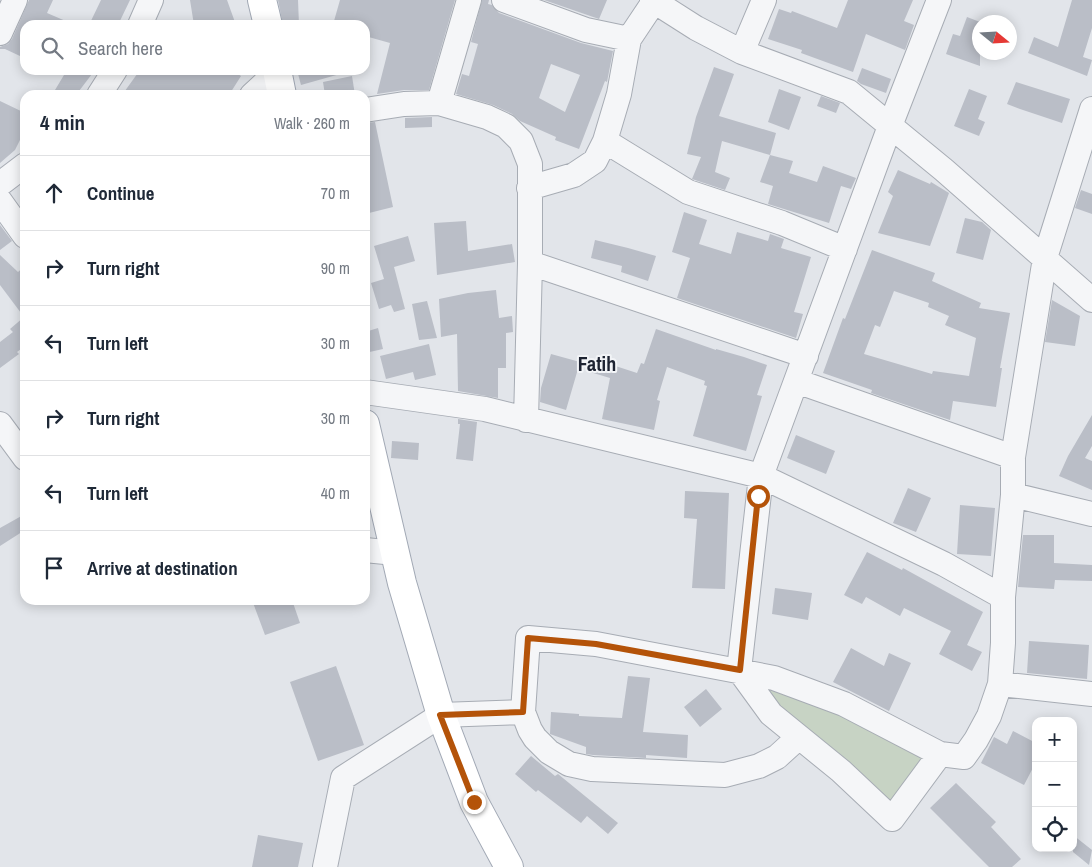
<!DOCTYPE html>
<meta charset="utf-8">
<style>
:root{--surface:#fff;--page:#f2f2f3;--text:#1f2937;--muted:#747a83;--line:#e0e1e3}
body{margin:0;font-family:"Archivo Narrow",sans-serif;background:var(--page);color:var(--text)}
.controls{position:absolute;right:15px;bottom:15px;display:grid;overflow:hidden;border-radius:10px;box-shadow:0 2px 12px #0003}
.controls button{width:45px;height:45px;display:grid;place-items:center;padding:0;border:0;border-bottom:1px solid var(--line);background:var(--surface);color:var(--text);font:25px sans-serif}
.compass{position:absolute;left:972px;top:15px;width:45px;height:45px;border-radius:50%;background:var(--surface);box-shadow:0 2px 12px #0003;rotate:108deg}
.stop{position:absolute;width:15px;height:15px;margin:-11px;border:4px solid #b45309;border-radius:50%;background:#fff}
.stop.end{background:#b45309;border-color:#fff;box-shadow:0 1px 5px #0008}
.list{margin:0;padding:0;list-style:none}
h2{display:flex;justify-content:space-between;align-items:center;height:65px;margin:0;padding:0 20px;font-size:21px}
h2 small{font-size:16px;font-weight:400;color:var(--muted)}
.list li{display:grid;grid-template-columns:32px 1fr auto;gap:15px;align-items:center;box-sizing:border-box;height:75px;padding:0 20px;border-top:1px solid var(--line)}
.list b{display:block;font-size:19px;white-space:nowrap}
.list em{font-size:16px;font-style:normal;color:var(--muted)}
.icon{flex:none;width:28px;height:28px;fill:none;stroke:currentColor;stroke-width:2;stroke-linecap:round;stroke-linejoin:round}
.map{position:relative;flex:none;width:1092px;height:867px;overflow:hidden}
.search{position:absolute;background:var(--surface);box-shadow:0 2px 12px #0003;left:20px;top:20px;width:350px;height:55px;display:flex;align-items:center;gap:12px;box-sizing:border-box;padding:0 18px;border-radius:15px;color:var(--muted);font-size:19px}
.panel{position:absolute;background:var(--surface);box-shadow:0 2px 12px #0003;left:20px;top:90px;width:350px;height:515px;border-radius:15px}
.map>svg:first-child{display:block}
.green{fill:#c7d3c4}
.building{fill:#babec7;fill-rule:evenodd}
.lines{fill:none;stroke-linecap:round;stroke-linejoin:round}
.minor-casing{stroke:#a7acb4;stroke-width:26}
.major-casing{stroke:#a2a9b5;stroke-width:30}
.minor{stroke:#f5f6f8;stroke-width:24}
.major{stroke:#fff;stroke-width:28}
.route{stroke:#b45309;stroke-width:6}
.labels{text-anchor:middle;stroke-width:4;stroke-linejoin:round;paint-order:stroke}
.district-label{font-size:20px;font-weight:bold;fill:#1d2332;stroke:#f2f4f7}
</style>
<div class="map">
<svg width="1092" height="867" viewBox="0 0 1092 867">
<rect width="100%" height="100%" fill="#e2e5ea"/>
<path class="green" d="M771 682 845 709 928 761 889 808 779 711 763 688Z"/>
<path class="building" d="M29 0H53L47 13 75 25H25V46L20 56 5 49H0V47L8 44 12 39Z
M101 0H130L118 25H89Z
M190 0H227L236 25H194Z
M278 0H298L299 25H283Z
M340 0H455L429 90H404L377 94 390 43 365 36V25H349L334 21Z
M482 0H489L488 4 492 5 499 13 581 43 613 51 607 82 605 81 579 149 555 140 556 137 520 121 512 114 493 105 456 94 462 74 469 76 478 44 471 42ZM551 64 580 75 565 112 539 98Z
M544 0H607L599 19Z
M848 0H913L904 21 914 25 905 50 866 34 853 72 801 53 802 50 768 39 779 9 791 13 792 11 837 28Z
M1072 0H1092V28L1083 57 1092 60 1087 76 1028 53 1034 37 1058 47Z
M967 17 980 22V66L946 54 953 34 960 36Z
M714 67 734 74 719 116 776 133 770 155 722 141 715 172 730 178 725 190 692 179 701 157 687 154 696 117Z
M862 68 891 79 886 93 861 84 857 81Z
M67 70H95L76 95H52Z
M140 70H232L241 76 229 95H122Z
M297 70H340V74L301 85Z
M352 76 355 95H325L323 82Z
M1016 82 1070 99 1062 123 1020 109 1007 104Z
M779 89 801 97 789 130 768 122Z
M969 89 987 96 978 119 985 122 979 136 954 126Z
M821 96 840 103 836 113 817 106Z
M0 101 25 113V130L15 150 0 163Z
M432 117V127L405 128V118Z
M375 122 393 207 365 214V123Z
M770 155 793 161 789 173 817 182 823 166 856 178 851 189 841 186 829 223 768 204 773 186 760 182Z
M898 170 930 184 931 182 949 193 930 246 878 233 893 196 888 192Z
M1081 190 1092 194V214L1075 208Z
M684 212 707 220 699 244 731 254 737 232 768 241 770 234 784 239 781 248 811 257 794 312 803 314 796 338 677 298 690 258 672 252Z
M965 218 982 222 991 230 983 260 956 253Z
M466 221 468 251 512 244 515 262 437 275 434 223Z
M0 225 12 241 0 250Z
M408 236 415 261 394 267 405 309 394 312 391 305 379 309 371 283 384 279 374 246Z
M595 240 628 248 656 256 648 281 621 272 622 266 591 258Z
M872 250 935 273 932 281 981 303 979 308 1010 313 1000 368H1002L996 407 953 401 950 420 947 419 871 393 872 390 823 373 843 318 845 319ZM894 291 929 303 928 307 949 316 945 325 976 338 969 376 933 371 932 374 864 354 875 325 880 327Z
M0 255 18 272 25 266V346L17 352 19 354 0 368V342L13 332 10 329 24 317 0 285Z
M496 290 499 318 512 316 513 332 506 333V368H498V398L458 391 457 334 441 337 439 299 468 293Z
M1052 300 1080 316 1075 346 1045 342Z
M427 301 437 338 419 340 412 304Z
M378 328 383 349 365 353V332Z
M656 329 716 350V349L744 357 767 365 757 395 762 396 746 451 693 436 707 386 704 385 705 381 667 367 657 400 660 401 654 430 602 419 610 378 590 372 594 359 637 373 641 363 644 364Z
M429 344 436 375 415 380 413 372 386 379 380 356Z
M551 354 580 362 566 410 540 402 541 388Z
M1092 415V446L1085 458 1092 461V490L1059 476 1068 456Z
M458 419 477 422 473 461 456 459 460 424H458Z
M796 435 835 451 826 474 787 458Z
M392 441 419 443 418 460 391 458Z
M908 488 931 498 916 532 893 523Z
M685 491 729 493 725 589 692 588 697 519 684 518Z
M960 505 995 508 991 556 957 554Z
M25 514V530L0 546V528Z
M1023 535H1054V563L1092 565V581L1055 580 1054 589 1018 587Z
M867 552 902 570 903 568 983 612 967 645 982 652 972 671 939 654 951 631 904 608 900 616 866 597 862 604 844 595Z
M775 588 812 593 808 620 772 614Z
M252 600H292L300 623 265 635Z
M1029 641 1089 645 1087 679 1027 673Z
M851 648 884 666 889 653 911 663 889 711 833 682Z
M336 666 364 745 318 761 290 682Z
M628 676 650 678 643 732 688 735 687 758 646 755V758L593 755 586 754V747L550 734 551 712 579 714V716L622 718Z
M706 689 722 709 700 727 684 707Z
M1013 731 1036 743V762L1024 785 981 763 994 737 1007 744Z
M531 756 555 776 558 774 618 823 608 834 587 816 581 823 538 790 536 792 515 774Z
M956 783 996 822 991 827 1021 859 1012 867H989L930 808Z
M258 835 303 843 298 867H252Z
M1073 835 1092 850 1089 865 1073 852Z"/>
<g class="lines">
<g class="minor-casing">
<path id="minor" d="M504 0 586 30 629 39 655 0
M652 0 696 28 742 52 849 92 944 170 1092 300
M939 0 890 126 761 476 739 670 771 714 841 771 892 819 940 754
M140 25 151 0
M0 33 15 0
M629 39 619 94 605 141 688 192 782 223 845 249
M742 52 764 0
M99 95 115 70
M252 95 277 72
M439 103 469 0
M365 110 404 104 439 103 487 117 506 126 521 141 530 164V263
M0 184 25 165
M529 188 574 175 595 161 605 141
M0 201 25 236
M796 381 1013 457
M365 392 485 409 761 476 944 564 1003 597
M526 420 530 263 806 356
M0 424 25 458
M1013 495 1092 514
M365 550 395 553
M1000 684 1092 694
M523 712 530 730 535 738 549 752 569 764 592 769 725 775 759 766 777 757 799 737
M325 867 343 778 441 715 523 712 528 638 596 644 774 678 844 704 940 754 964 757 976 740 989 716 1000 684 1003 643V597L1013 495V457L1045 258 1092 109"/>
</g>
<g class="major-casing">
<path id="major" d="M262 0 268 25
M277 70 282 95
M365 424 402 583 441 715 474 802 509 867"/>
</g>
<use href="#minor" class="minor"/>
<use href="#major" class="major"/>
</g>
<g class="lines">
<path class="route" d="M474 802 440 715 523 712 528 638 596 644 740 670 758 496"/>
</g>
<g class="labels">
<g class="district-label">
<text x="597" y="371">Fatih</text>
</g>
</g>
</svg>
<div class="controls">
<button>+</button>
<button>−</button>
<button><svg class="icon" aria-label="locate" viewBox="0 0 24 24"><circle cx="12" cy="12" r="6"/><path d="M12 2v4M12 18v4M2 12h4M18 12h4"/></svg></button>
</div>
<svg class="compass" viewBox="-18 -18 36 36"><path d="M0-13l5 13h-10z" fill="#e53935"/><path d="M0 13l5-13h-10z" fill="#747a83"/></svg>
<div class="stop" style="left:758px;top:496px"></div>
<div class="stop end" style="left:474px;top:802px"></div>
<div class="search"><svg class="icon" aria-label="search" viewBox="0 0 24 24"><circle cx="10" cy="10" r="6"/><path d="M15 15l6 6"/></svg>Search here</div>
<section class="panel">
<h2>4 min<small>Walk · 260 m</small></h2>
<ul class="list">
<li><svg class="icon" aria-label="ahead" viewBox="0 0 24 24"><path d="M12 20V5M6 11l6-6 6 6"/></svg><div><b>Continue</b></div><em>70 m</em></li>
<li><svg class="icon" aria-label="right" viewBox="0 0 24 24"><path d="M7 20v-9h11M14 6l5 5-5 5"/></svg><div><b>Turn right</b></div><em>90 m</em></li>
<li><svg class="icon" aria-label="left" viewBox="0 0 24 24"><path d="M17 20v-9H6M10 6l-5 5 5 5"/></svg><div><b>Turn left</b></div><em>30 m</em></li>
<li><svg class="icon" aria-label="right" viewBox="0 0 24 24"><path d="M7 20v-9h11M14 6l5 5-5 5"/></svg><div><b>Turn right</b></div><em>30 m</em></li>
<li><svg class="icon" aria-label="left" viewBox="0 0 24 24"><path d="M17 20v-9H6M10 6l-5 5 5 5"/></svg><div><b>Turn left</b></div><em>40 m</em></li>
<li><svg class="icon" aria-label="arrive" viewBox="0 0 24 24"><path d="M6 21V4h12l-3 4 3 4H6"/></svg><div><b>Arrive at destination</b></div></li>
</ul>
</section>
</div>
